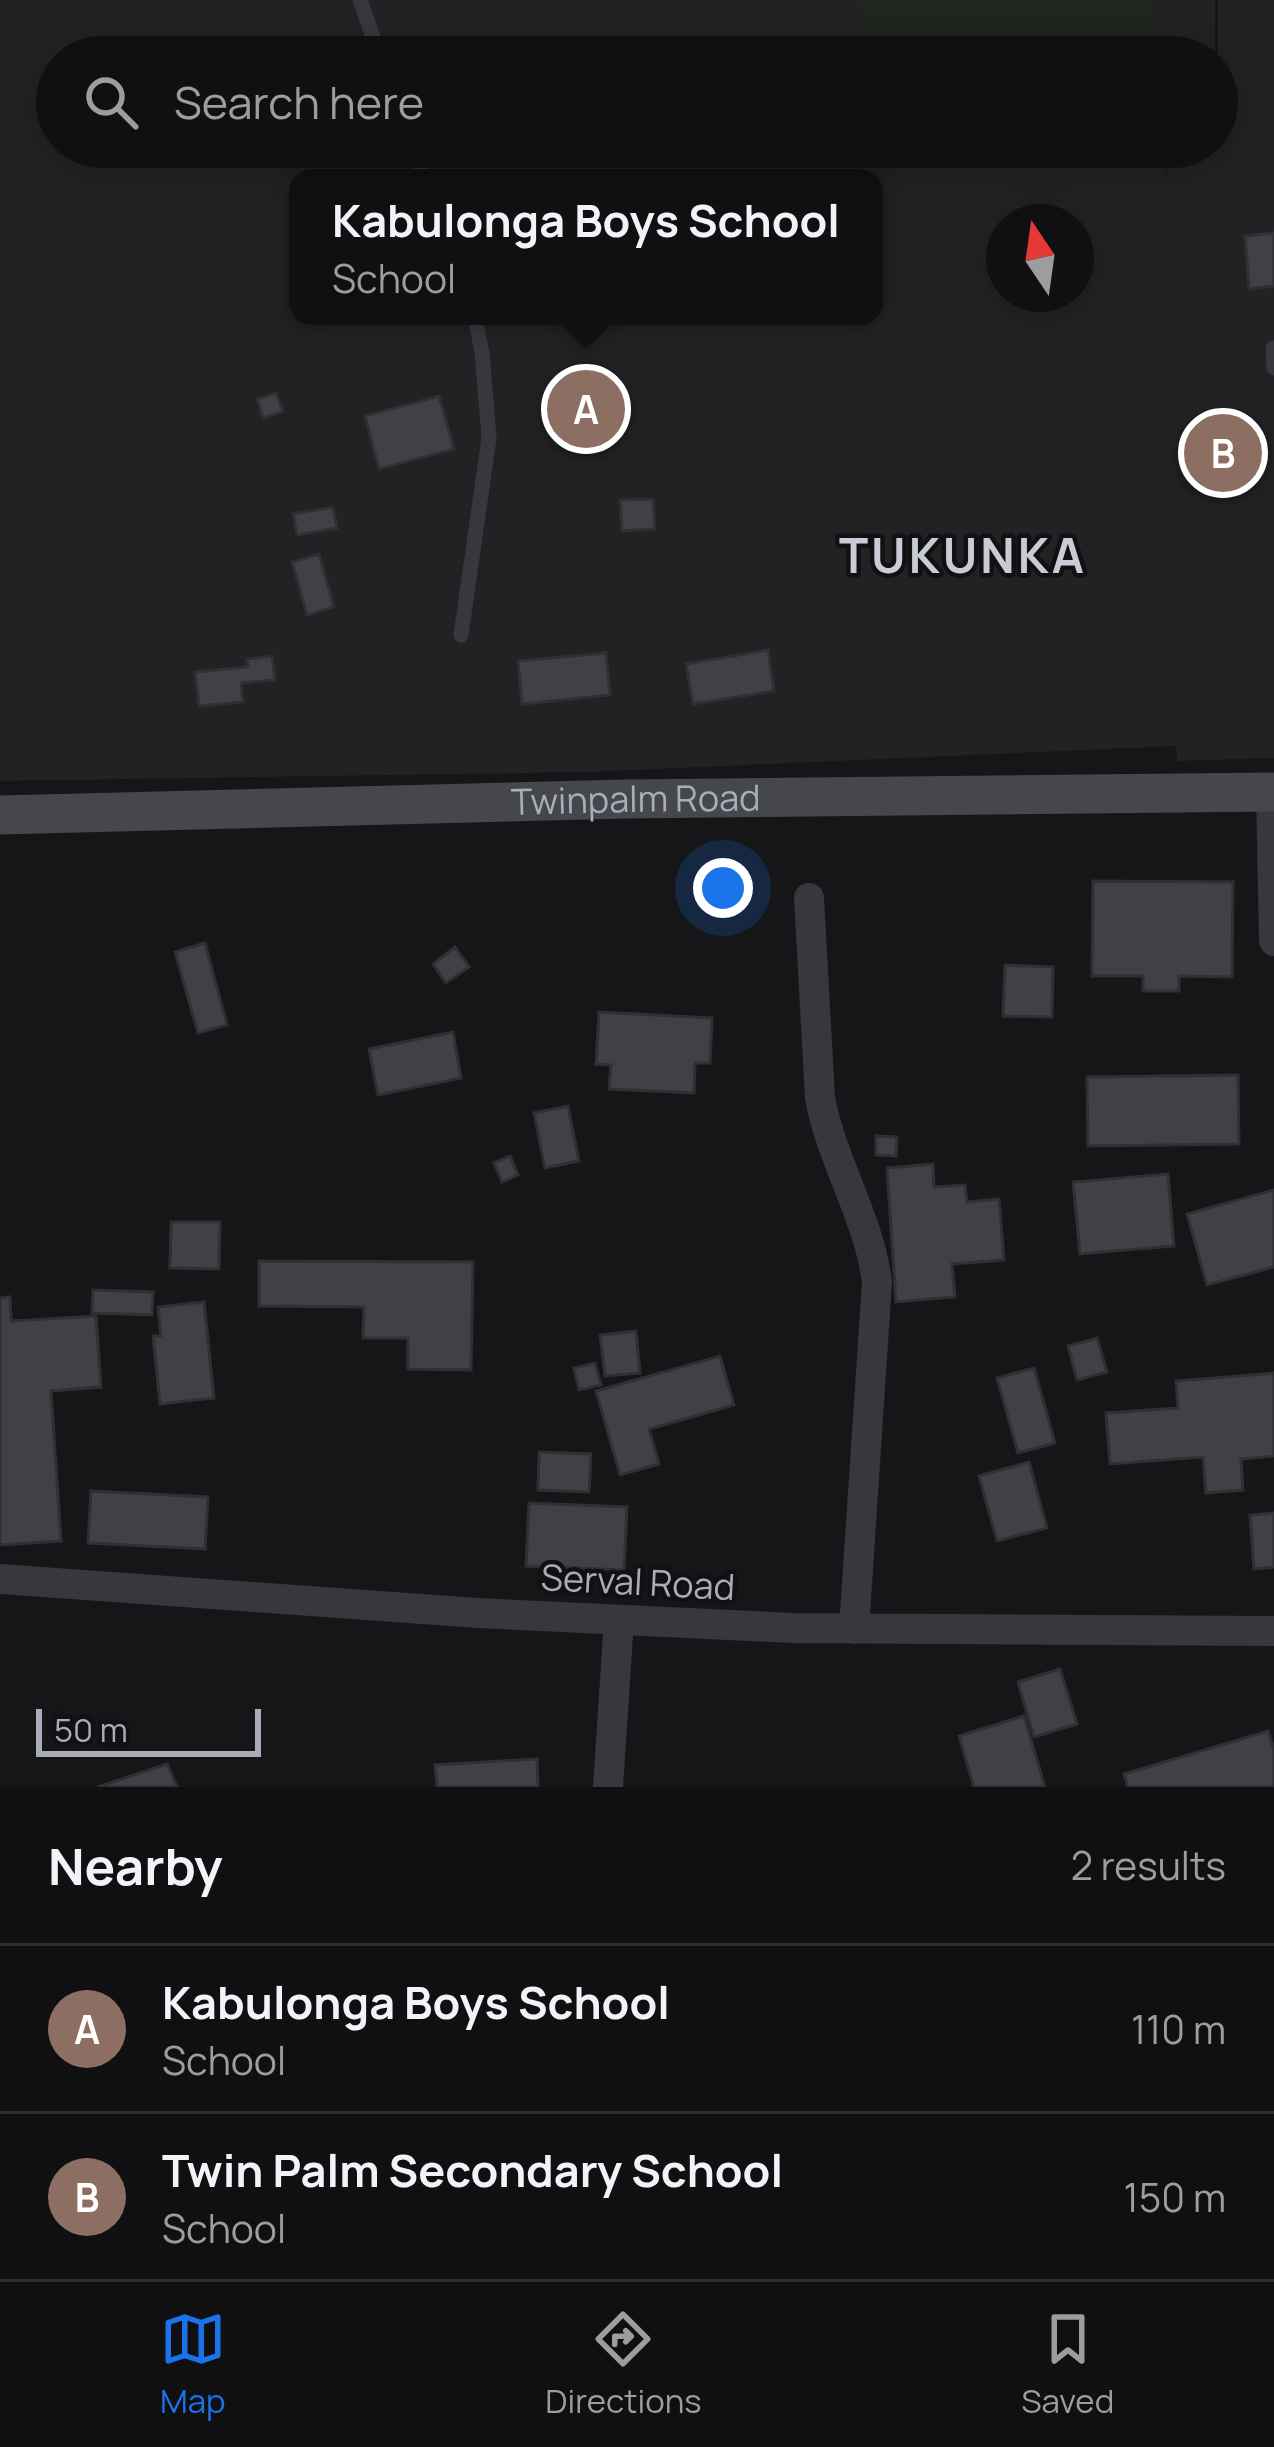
<!DOCTYPE html>
<style>
:root{--surface:#101012;--page:#1e1e20;--text:#f1f3f6;--muted:#9c9d9f;--line:#303032;--accent:#1a73e8}
body{margin:0;font-family:Manrope,sans-serif;background:var(--page);color:var(--text)}
.compass{position:absolute;left:986px;top:204px;width:108px;height:108px;border-radius:50%;background:var(--surface);box-shadow:0 6px 30px #0003;rotate:347deg}
.scale{position:absolute;left:36px;bottom:30px;width:225px;box-sizing:border-box;padding-left:12px;border:6px solid #a8adb8;border-top:0;font-size:33px;line-height:42px;white-space:nowrap;color:#a8adb8;-webkit-text-stroke:9px #111113;paint-order:stroke}
.you{position:absolute;left:723px;top:888px;width:42px;height:42px;margin:-30px;border:9px solid #fff;border-radius:50%;background:#1a73e8;box-shadow:0 0 0 18px #1a73e833}
.badge{display:grid;place-items:center;width:78px;height:78px;border-radius:50%;background:var(--accent);color:#fff;font-size:39px;font-weight:700}
.pin{position:absolute;translate:-50% -50%;border:6px solid #fff;box-shadow:0 3px 12px #0006}
.popup{position:absolute;left:289px;top:169px;width:594px;height:156px;box-sizing:border-box;display:grid;place-content:center;border-radius:24px;background:var(--surface);filter:drop-shadow(0 3px 9px #0005);font-size:39px;white-space:nowrap;color:var(--muted)}
.popup b{font-size:45px;color:var(--text)}
.popup::after{content:'';position:absolute;left:50%;top:100%;margin-left:-24px;border:24px solid transparent;border-top-color:var(--surface)}
.list{margin:0;padding:0;list-style:none}
h2{display:flex;justify-content:space-between;align-items:center;height:156px;margin:0;padding:0 48px;font-size:51px}
h2 small{font-size:39px;font-weight:400;color:var(--muted)}
.list li{display:grid;grid-template-columns:78px 1fr auto;gap:36px;align-items:center;box-sizing:border-box;height:168px;padding:0 48px;border-top:3px solid var(--line)}
.list b{display:block;font-size:45px;white-space:nowrap}
.list p{margin:0;font-size:39px;white-space:nowrap;color:var(--muted)}
.list em{font-size:39px;font-style:normal;color:var(--muted)}
.icon{flex:none;width:66px;height:66px;fill:none;stroke:currentColor;stroke-width:2;stroke-linecap:round;stroke-linejoin:round}
.map{position:relative;flex:none;width:1274px;height:1787px;overflow:hidden}
.search{position:absolute;background:var(--surface);box-shadow:0 6px 30px #0003;left:36px;right:36px;top:36px;height:132px;display:flex;align-items:center;gap:30px;box-sizing:border-box;padding:0 42px;border-radius:66px;color:var(--muted);font-size:45px}
.sheet{height:492px;background:var(--surface)}
nav{display:flex;justify-content:space-around;align-items:center;box-sizing:border-box;height:168px;border-top:3px solid var(--line);background:var(--surface);font-size:33px;color:var(--muted)}
nav a{display:grid;justify-items:center;gap:6px}
nav .on{color:var(--accent)}
.map>svg:first-child{display:block}
.built{fill:#222225;fill-rule:evenodd}
.green{fill:#1e261f}
.building{fill:#404145;stroke:#303034;stroke-width:3}
.lines{fill:none;stroke-linecap:round;stroke-linejoin:round}
.service{stroke:#37383d;stroke-width:15}
.minor{stroke:#37383d;stroke-width:30}
.secondary{stroke:#45474d;stroke-width:39}
.labels{text-anchor:middle;stroke-width:9;stroke-linejoin:round;paint-order:stroke}
.street-label{font-size:36px;fill:#a8adb8;stroke:#111113}
.district-label{font-size:48px;font-weight:bold;letter-spacing:3px;fill:#c9ccd4;stroke:#111113}
</style>
<div class="map">
<svg width="1274" height="1787" viewBox="0 0 1274 1787">
<rect width="100%" height="100%" fill="#161618"/>
<path class="built" d="M0 0H1215V57H57V147H1165L1167 186V147H1217L1218 0H1274V758L1177 761 1176 746 586 772 0 781ZM298 178H874V316H298ZM1004 222H1076V294H1004Z"/>
<path class="green" d="M857 0H1151L1162 41 1090 57H872Z"/>
<path class="building" d="M1274 233V286L1249 289 1245 236Z
M276 393 283 411 263 418 257 399Z
M439 396 454 449 379 469 365 416Z
M653 499 655 529 622 531 620 500Z
M333 507 337 528 297 535 293 514Z
M319 554 334 607 307 615 292 562Z
M768 650 774 691 693 704 686 664Z
M606 653 610 695 522 704 518 661Z
M272 656 275 680 241 683 243 702 199 706 195 672 248 667 247 659Z
M1093 881 1233 882 1232 977 1179 976V991H1143V976H1092Z
M205 943 227 1025 198 1033 175 952Z
M455 947 469 967 446 983 433 964Z
M1005 965 1053 967 1052 1017 1003 1016Z
M599 1012 712 1018 710 1063H695L694 1093 609 1089 611 1065 596 1064Z
M453 1032 461 1078 378 1095 369 1049Z
M1238 1075 1239 1144 1088 1146 1087 1077Z
M568 1106 579 1161 545 1168 534 1113Z
M876 1136 897 1137 896 1156 876 1155Z
M510 1156 518 1175 502 1182 494 1163Z
M933 1164 934 1187 965 1185 967 1202 999 1199 1004 1260 952 1264 955 1297 896 1302 887 1168Z
M1168 1174 1174 1246 1080 1254 1073 1182Z
M1274 1190V1267L1207 1285 1187 1214Z
M171 1222H220L219 1269 170 1268Z
M259 1261 473 1262 471 1370 408 1369V1338H363L364 1307 259 1306Z
M93 1290 153 1292 152 1315 92 1313Z
M10 1297 11 1321 96 1316 101 1387 51 1391 61 1541 0 1545V1298Z
M204 1302 214 1398 160 1404 153 1336H161L158 1307Z
M636 1331 640 1373 605 1376 600 1335Z
M1097 1338 1107 1372 1077 1380 1068 1346Z
M720 1356 734 1405 649 1429 659 1464 620 1475 596 1391Z
M595 1363 601 1385 579 1390 574 1368Z
M1034 1368 1055 1443 1018 1453 997 1378Z
M1274 1373V1456L1241 1459 1243 1490 1206 1493 1203 1457 1110 1464 1106 1413 1178 1408 1176 1381Z
M539 1452 591 1454 589 1492 538 1490Z
M1029 1462 1047 1528 997 1541 979 1476Z
M91 1491 208 1497 205 1549 88 1543Z
M529 1503 627 1507 624 1570 526 1566Z
M1274 1513V1567L1254 1569 1250 1515Z
M1060 1669 1077 1724 1034 1737 1018 1682Z
M1024 1716 1045 1787H974L959 1736Z
M1268 1731 1274 1750V1787H1128L1124 1774Z
M537 1759 538 1787H437L435 1765Z
M167 1764 177 1787H98Z"/>
<g class="lines">
<path class="service" d="M360 0 380 57
M413 147 425 178
M1273 348 1274 368
M461 635 489 438 482 353 475 316"/>
<path class="minor" d="M1271 792 1274 941
M809 898 820 1098C832 1162 869 1218 877 1282L854 1629
M0 1579 478 1613 793 1628 1274 1631
M608 1787 619 1620"/>
<path class="secondary" id="s1" d="M0 815 625 799 1274 792"/>
</g>
<g class="labels">
<g class="street-label">
<text dy="13" stroke="none"><textPath href="#s1" startOffset="636">Twinpalm Road</textPath></text>
<text transform="translate(638 1582) rotate(3)" y="13">Serval Road</text>
</g>
<g class="district-label">
<text x="963" y="573">TUKUNKA</text>
</g>
</g>
</svg>
<svg class="compass" viewBox="-18 -18 36 36"><path d="M0-13l5 13h-10z" fill="#e53935"/><path d="M0 13l5-13h-10z" fill="#9c9d9f"/></svg>
<div class="scale">50 m</div>
<div class="you"></div>
<div class="pin badge" style="left:586px;top:409px;background:#8d6e63">A</div>
<div class="popup"><b>Kabulonga Boys School</b>School</div>
<div class="pin badge" style="left:1223px;top:453px;background:#8d6e63">B</div>
<div class="search"><svg class="icon" aria-label="search" viewBox="0 0 24 24"><circle cx="10" cy="10" r="6"/><path d="M15 15l6 6"/></svg>Search here</div>
</div>
<section class="sheet">
<h2>Nearby<small>2 results</small></h2>
<ul class="list">
<li><span class="badge" style="background:#8d6e63">A</span><div><b>Kabulonga Boys School</b><p>School</p></div><em>110 m</em></li>
<li><span class="badge" style="background:#8d6e63">B</span><div><b>Twin Palm Secondary School</b><p>School</p></div><em>150 m</em></li>
</ul>
</section>
<nav>
<a class="on"><svg class="icon" aria-label="map" viewBox="0 0 24 24"><path d="M3 6l6-2 6 2 6-2v14l-6 2-6-2-6 2zM9 4v14M15 6v14"/></svg>Map</a>
<a><svg class="icon" aria-label="directions" viewBox="0 0 24 24"><path d="M12 3l9 9-9 9-9-9zM9 14v-3h6M13 9l2 2-2 2"/></svg>Directions</a>
<a><svg class="icon" aria-label="saved" viewBox="0 0 24 24"><path d="M7 4h10v16l-5-4-5 4z"/></svg>Saved</a>
</nav>
